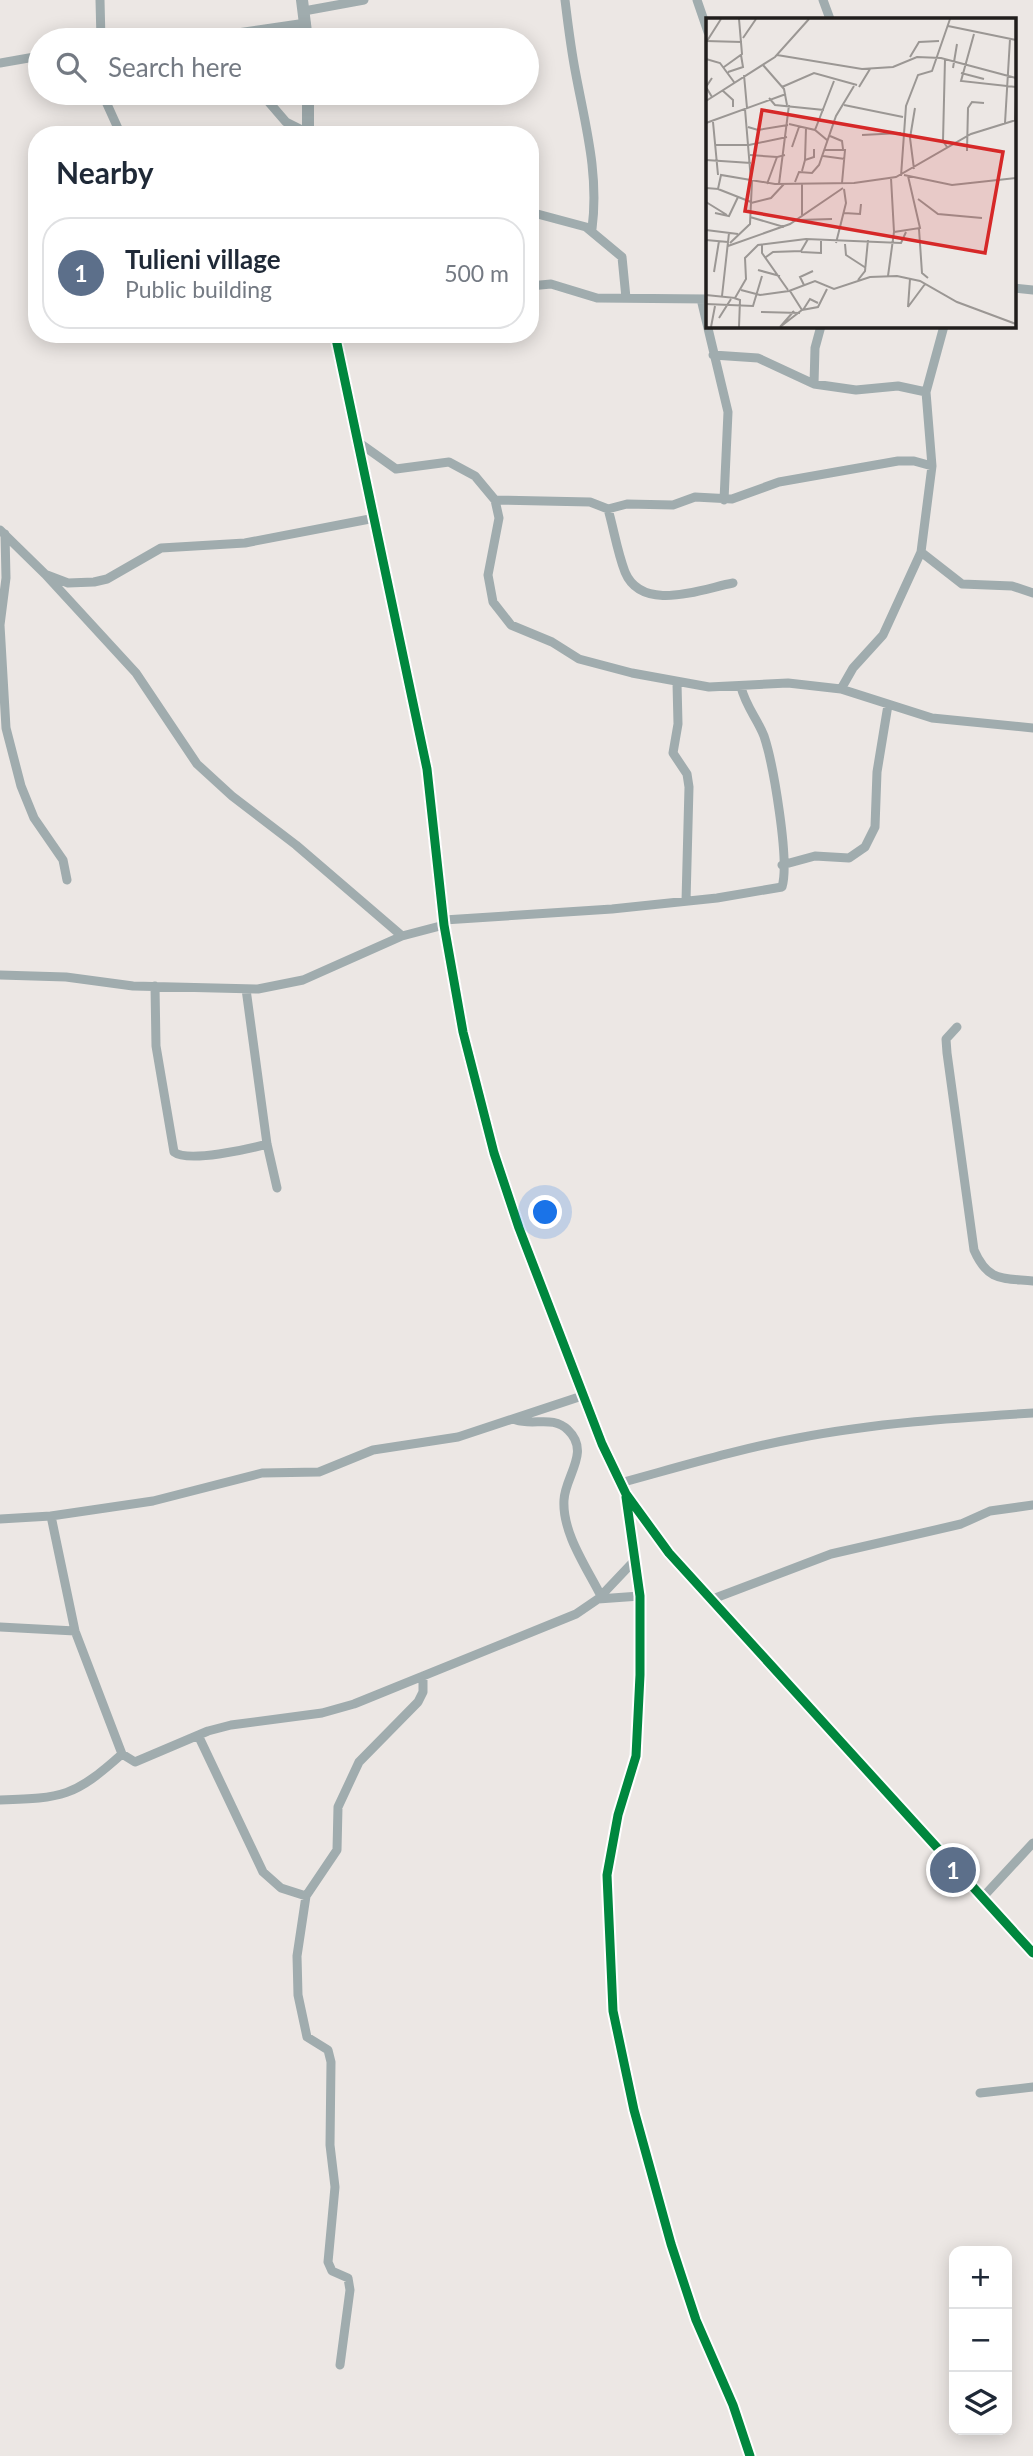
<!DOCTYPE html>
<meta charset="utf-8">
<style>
:root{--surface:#fff;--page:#f2f2f3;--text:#1f2937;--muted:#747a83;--line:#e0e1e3;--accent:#686462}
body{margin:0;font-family:Lato,sans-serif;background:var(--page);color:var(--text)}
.controls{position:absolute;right:21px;bottom:21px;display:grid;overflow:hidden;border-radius:14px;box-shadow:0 4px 18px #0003}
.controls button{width:63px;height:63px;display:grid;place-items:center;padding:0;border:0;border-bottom:2px solid var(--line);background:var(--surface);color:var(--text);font:35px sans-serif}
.you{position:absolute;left:546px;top:1213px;width:24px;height:24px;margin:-18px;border:5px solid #fff;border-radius:50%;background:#1a73e8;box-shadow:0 0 0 10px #1a73e833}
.badge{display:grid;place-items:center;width:46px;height:46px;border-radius:50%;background:var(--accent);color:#fff;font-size:23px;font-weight:700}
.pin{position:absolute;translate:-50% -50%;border:4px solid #fff;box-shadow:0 2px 7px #0006}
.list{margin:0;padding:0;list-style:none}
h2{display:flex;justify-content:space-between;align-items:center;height:91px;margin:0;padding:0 28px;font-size:30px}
h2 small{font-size:23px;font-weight:400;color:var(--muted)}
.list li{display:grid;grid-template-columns:46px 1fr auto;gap:21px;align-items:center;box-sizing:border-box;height:112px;margin:0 14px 14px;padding:0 14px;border:2px solid var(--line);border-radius:28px}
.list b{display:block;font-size:26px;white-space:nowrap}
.list p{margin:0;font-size:23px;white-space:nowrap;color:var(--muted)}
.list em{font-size:23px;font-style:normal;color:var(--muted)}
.icon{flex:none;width:38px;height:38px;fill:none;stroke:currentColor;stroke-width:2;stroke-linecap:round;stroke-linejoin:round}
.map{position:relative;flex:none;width:1033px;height:2456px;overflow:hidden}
.search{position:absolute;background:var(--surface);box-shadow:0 4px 18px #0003;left:28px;top:28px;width:511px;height:77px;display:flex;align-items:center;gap:18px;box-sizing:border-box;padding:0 24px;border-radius:38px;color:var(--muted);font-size:26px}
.panel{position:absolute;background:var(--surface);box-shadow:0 4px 18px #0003;left:28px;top:126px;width:511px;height:217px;border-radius:28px}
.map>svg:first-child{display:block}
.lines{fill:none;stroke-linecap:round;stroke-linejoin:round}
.minor{stroke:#a0acae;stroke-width:9}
.tertiary{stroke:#a0acae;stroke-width:12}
.cycleway-casing{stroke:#fff;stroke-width:13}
.cycleway{stroke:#00873e;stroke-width:9}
.inset-road{fill:none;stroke:#9b9794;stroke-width:2}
.view{fill:#d62828;fill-opacity:0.15;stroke:#d62828;stroke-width:3.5}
.inset-edge{fill:none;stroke:#211e1c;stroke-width:3.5}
</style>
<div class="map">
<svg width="1033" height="2456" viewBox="0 0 1033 2456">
<rect width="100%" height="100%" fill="#ece7e4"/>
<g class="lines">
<path class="minor" d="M100 0 101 40
M565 0C568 25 571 50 576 75 586 128 599 175 592 229
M697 0 708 32
M823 0 830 19
M304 11 364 0
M189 40 306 23
M0 63 40 56
M102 93 121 135
M261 93 286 122 308 133
M530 212 586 227 622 257 626 298
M530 286 551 284 597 298 708 299
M1014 288 1033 290
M701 299 728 412 724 500
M713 355 758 358 814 384 856 390 898 386 926 392
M814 384 815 348 821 326
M358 442 396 469 449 462 475 476 495 500 499 518 488 575 493 602 511 625 552 642 579 659 632 673 709 687 788 683 841 689 932 718 1033 728
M495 500 590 502 608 509C614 530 617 551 625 572 642 613 701 589 733 583
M608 509 627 504 673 505 695 497 732 499 779 482 898 461H914L932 466
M0 530 45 574 136 673 197 764 232 796 296 845 402 936
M5 534 6 578 0 625 6 728 21 786 34 818 63 860 67 880
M921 552 962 584 1012 586 1033 593
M47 575 68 583 94 582 107 579 161 548 245 543 375 518
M677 683 678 724 673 753 687 774 689 787 686 901
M841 689 853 668 883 635 921 552 932 466 926 392 944 326
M782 865 815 856 849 858 865 847 875 827 877 772 888 705
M444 920 612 909 717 898 782 887C790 861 773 763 764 736 757 718 746 707 741 687
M0 975 66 977 133 986 258 989 303 980 402 936 444 925
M155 986 156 1046 174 1152C188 1163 249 1149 267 1144
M246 989 267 1144 277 1188
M957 1027 946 1039 947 1053 974 1250C988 1282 1002 1278 1033 1281
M516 1420C534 1426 553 1415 568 1430 591 1452 565 1476 564 1500 562 1533 587 1568 601 1596
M620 1483C679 1467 738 1449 798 1438 875 1423 954 1418 1033 1413
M626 1496 640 1596V1675L636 1756 618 1815 607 1875 613 2011 634 2110 671 2244 696 2320 733 2405 750 2456
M51 1516 75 1631 122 1754 135 1762 208 1731 231 1725 322 1713 354 1704 576 1614 598 1599 634 1561
M0 1519 51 1516 153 1501 262 1473 319 1472 373 1450 458 1437 582 1396
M598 1599 640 1596
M710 1600 831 1554 961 1524 990 1511 1033 1505
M0 1627 75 1631
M198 1735 263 1872 281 1888 306 1896
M0 1800C63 1798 74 1797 122 1754
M983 1897 1033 1843
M980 2093 1033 2087
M340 2365 350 2290 348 2278 332 2271 328 2262 335 2187 330 2145 331 2062 328 2050 307 2037 298 1995 297 1956 306 1896 337 1850 338 1807 359 1762 418 1702 423 1692V1676"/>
<path class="tertiary" d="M302 0 307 40
M308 135V93
M335 334 427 769 444 925 463 1032 494 1153 519 1228 602 1444 626 1494 669 1553 1033 1953"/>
<g class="cycleway-casing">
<path id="cycleway" d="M335 334 427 769 444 925 463 1032 494 1153 519 1228 602 1444 626 1494 669 1553 1033 1953
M626 1497 640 1596V1675L636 1756 618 1815 607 1875 613 2011 634 2110 671 2244 696 2320 733 2405 750 2456"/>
</g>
<use href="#cycleway" class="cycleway"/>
</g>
<g transform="translate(706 18)">
<rect width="310" height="310" fill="#ece7e4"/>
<path class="inset-road" d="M242 8 310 22M268 16 255 63 310 69M37 20 50 1M0 23 36 24M1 23 15 1M71 37 156 51 187 49 211 39 235 40 310 60M204 39 213 24 233 23M0 41 14 45 28 64M239 41 237 123 241 129M57 47 78 71 81 87M18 49 36 36 33 1M247 50 251 26M22 54 37 49 35 37M255 55 278 61M38 57 41 90M6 60 0 69 6 79M76 69 108 55 151 67M153 69 164 51M16 72 27 82V89M63 80 69 87 118 92M0 83 69 39 103 1M138 87 197 99M39 91 45 163M309 102 310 80M7 104 12 157M0 105 80 76M299 105 304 21M83 106 109 112 121 122M42 109 52 112 82 107M109 112 128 63M156 117 195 115M124 118 136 123 137 131M10 127H43L81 119M86 129 93 109M119 132H139L136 165M261 133 262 90 266 84 278 85M44 137 71 139M117 138 139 141M0 142 45 145M99 142 100 110M208 151 204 120 209 90M96 153 99 142 108 139V131M198 157 246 167 310 160M195 158 200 88 212 57 226 53 244 1M89 164 93 154 106 155 113 147 130 98 148 68M96 165V197M61 166 71 139 79 137M73 166 83 87M0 170 12 171 15 157 69 166 148 165 190 159 265 116 310 102M12 171 45 184M212 181 232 196 276 200M0 184 21 197M45 185 65 180 78 166M9 195 23 198 32 179M138 195 154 196 155 186M44 199 78 209M93 202 126 201M213 211 216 255 222 260M0 212 32 216M188 214 214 210 202 158M0 222 22 224M24 225 44 206 46 163M130 225 140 185 138 171M139 226 140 237 160 250M56 227V235L82 272M22 228 84 206 137 170M95 234 115 235V222M60 239 67 234 95 233 102 221M52 252 74 258M8 254 13 223M182 258 188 214 185 160M152 262 159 253 162 222M98 267 94 259 107 253M35 272 54 277 83 273 109 263 128 271 164 259 191 258 214 263 251 284 310 306M84 273 96 292M0 277 29 280 40 261 39 240 52 227 100 221 195 225 200 214M16 278 23 215M28 280 34 282 33 309M0 286 47 288 56 258M202 289 219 266M202 289 204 261M97 292 104 281 112 285M55 294 94 295M13 300 25 281M5 309 9 288M74 309 96 292 112 289 121 271M74 309 88 293"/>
<path class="view" d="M56 92 297 134 279 235 39 193Z"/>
<rect width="310" height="310" class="inset-edge"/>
</g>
</svg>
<div class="controls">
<button>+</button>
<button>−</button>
<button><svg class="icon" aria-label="layers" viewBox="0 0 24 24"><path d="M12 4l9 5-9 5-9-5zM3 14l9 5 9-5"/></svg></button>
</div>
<div class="you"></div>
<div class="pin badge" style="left:953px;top:1870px;background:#5c6f8a">1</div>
<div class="search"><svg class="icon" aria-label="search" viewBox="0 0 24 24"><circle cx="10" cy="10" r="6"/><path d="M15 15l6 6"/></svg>Search here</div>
<section class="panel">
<h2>Nearby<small></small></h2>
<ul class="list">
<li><span class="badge" style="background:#5c6f8a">1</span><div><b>Tulieni village</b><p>Public building</p></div><em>500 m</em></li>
</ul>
</section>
</div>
